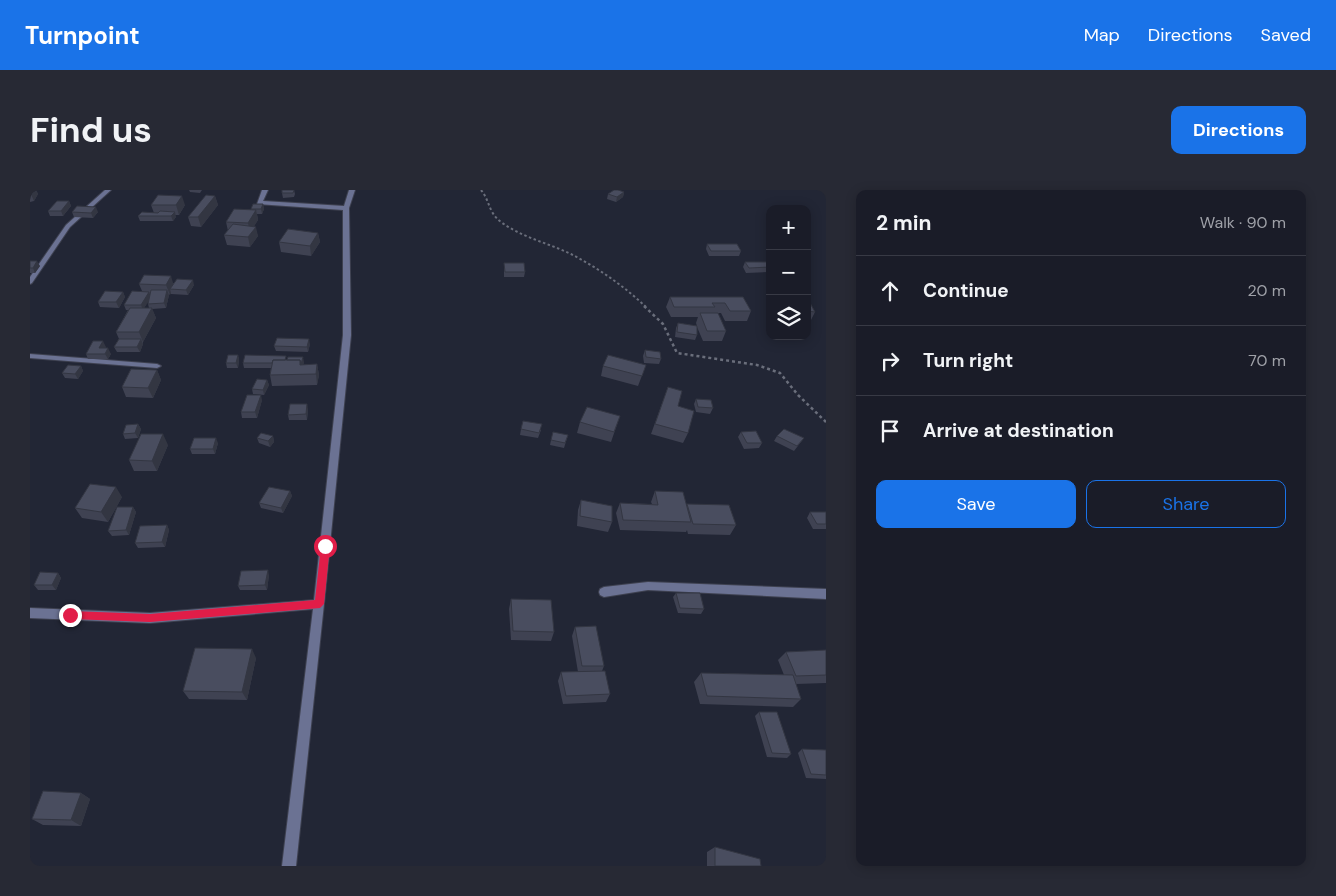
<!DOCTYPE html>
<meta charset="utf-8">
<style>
:root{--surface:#1a1c28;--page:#272934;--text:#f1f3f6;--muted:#9fa1a8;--line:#383a45;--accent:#1a73e8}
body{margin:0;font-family:"DM Sans",sans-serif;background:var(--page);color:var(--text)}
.controls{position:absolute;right:15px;top:15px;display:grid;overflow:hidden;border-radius:10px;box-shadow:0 2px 12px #0003}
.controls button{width:45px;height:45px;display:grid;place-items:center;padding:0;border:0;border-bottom:1px solid var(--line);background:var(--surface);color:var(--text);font:25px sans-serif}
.stop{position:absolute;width:15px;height:15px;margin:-11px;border:4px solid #e11d48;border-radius:50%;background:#fff}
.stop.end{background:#e11d48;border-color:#fff;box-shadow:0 1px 5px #0008}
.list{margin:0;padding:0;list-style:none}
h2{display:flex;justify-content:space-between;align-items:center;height:65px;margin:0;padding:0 20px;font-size:21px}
h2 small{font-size:16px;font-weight:400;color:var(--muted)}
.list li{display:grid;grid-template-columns:32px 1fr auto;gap:15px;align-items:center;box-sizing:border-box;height:70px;padding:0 20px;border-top:1px solid var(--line)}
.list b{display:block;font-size:19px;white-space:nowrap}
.list em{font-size:16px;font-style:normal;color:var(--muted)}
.actions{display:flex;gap:10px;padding:15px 20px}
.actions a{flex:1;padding:11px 0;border:1px solid var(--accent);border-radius:10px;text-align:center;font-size:18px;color:var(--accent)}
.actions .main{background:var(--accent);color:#fff}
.icon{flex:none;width:28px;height:28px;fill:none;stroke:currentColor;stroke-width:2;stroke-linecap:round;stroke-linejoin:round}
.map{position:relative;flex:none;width:796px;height:676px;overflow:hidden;border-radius:10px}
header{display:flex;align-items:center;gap:30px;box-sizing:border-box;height:70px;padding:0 25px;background:var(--accent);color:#fff}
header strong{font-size:24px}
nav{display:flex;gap:28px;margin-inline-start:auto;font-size:18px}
.intro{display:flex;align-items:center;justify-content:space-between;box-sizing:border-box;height:120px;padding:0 30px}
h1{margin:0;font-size:35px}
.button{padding:12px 22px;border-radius:10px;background:var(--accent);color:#fff;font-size:18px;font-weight:700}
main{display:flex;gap:30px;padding:0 30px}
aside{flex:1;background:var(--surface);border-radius:10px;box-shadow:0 2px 12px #0003}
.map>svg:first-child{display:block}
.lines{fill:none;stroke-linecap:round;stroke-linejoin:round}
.street-casing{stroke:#3e4150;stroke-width:2}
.path-far1{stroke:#6a6e7b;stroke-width:2;stroke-dasharray:2.5 2.5;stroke-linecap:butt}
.path{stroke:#6a6e7b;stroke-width:2.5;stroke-dasharray:3 3;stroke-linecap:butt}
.street{fill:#6b7293;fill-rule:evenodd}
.wall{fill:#3f4252;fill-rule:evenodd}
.shaded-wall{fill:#333642}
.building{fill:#494d5f;stroke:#333642}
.route{fill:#e11d48}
</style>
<header>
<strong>Turnpoint</strong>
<nav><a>Map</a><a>Directions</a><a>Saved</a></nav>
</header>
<div class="intro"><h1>Find us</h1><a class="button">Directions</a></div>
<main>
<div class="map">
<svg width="796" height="676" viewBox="0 0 796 676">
<rect width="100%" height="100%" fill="#222635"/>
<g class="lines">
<g class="street-casing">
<path id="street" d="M75 0H81L40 37 2 93 0 94V87L36 35Z
M232 0H238L233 11 314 16 319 0H325L319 18 321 145 294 414 266 676H252L283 419 120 433 0 428V418L120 423 284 410 313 145V20L227 14Z
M0 164 127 174 131 176 127 178 0 168Z
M618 392 796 399V409L618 400 574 407 570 405 569 402 570 399 574 397Z"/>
</g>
<path class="path-far1" d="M451 0C460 11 458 22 471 32 491 47 518 53 541 64 568 78 594 96 616 117"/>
<path class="path" d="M614 116 633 134 647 163 727 175 750 183 768 205 796 232"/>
<use href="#street" class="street"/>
</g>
<path class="wall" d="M0 0H6L8 4 4 11 0 12Z
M159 0H172L170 3 160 2Z
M264 0 265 4 264 7 253 8 252 3Z
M594 2 593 7 586 12 577 9 578 4Z
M185 6 188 15 171 37 161 36 158 27Z
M39 11 41 16 33 26H20L18 21Z
M233 14 234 19 232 24H227L228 30 224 36 228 46 220 57 197 55 194 45 198 41 196 32 221 20V19Z
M121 15H155L149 25H145L146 27 143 31H110L108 26 124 23Z
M42 22H68L63 28 44 27Z
M288 43 290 52 281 66 251 62 249 52Z
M677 54 711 61 709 66H679L676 59Z
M0 71 10 76 5 83H0Z
M715 72 740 76V79L738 82 716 83 713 77Z
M474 73 495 82 494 87H474Z
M144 93 164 95 158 105 141 104V103L139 105 136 118 122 119 126 128 113 152V154L110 162H87L84 157 89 149 86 142 98 120H96L94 115 112 101 109 94ZM119 110 118 114 119 118H114Z
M93 102 95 107 89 118 70 117 68 112Z
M740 102V113L737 112 738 107Z
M640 107H713L721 121 717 131H695L691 123H683L696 141 692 151H673L667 137V145L665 150 645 147 646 138 648 133 667 136 666 133 668 127H641L636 117Z
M777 111 785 122 780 132H777Z
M280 154 278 162 246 161 244 156Z
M76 157 75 158 81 164 78 169H58L56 164Z
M615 160 631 169 629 174 614 173 613 166Z
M208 165 209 170 208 178H197L196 173Z
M257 170 274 172 273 175 287 174 289 185 287 195 242 196 240 185 241 178H214L213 173Z
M616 175 608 196 571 186 573 176Z
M51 176 53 181 48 189 35 188 32 183Z
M127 180 131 190 123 208 96 207 92 197Z
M237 190 239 195 234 205 223 204 222 199Z
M638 197 648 216 658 243 653 253 621 244Z
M666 209 683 218 680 224 666 222 664 214Z
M232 210 227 228H212L211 222Z
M278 219 277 230H259L258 225Z
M590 226 581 252 547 243 550 232Z
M108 234 111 239 108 248 95 249 93 244Z
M491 239 511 240 508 248 490 245Z
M711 242 732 253 729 258 714 259 708 247Z
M538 245 534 258 520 255 521 250Z
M243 246 244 252 240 257 229 253 227 248Z
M747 246 774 248 764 261 744 251Z
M188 253 185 264H162L160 259Z
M138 255 127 281H104L99 270Z
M260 301 262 306 253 323 231 318 229 313Z
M625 301 657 315V314L706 335 700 345 658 344 657 340 656 342 590 340 586 323 590 313 622 314 621 312Z
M92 307 78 332 52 328 45 318Z
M551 310 582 332 578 342 547 336 548 320Z
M103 317 106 322 99 345 82 346 78 341Z
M780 322H796V339H783L777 328Z
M137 335 139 340 135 357 108 358 105 353Z
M28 383 31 388 26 400H8L4 395Z
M239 385 237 400H210L208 396Z
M646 403 674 419 671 424 648 423 643 407Z
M481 409 524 442 521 451 481 450 479 419Z
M545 437 574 476 572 481 580 504 576 512 533 514 528 491 531 482H548L542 446Z
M796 460V493L766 494 771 509 763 517 670 514 664 492 671 483 754 485 748 470 756 462Z
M226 468 217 510 159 509 153 501Z
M729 522 761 564 757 568 737 567 725 526Z
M772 559 796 560V589L776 588 768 563Z
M51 603 60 609 51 636 13 635 2 629Z
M685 657 731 676H677V662Z"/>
<path class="shaded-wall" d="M1 0H6L8 4 4 11 0 2Z
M594 2 593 7 586 12 587 7Z
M152 6 155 15 149 25 146 15Z
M185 6 188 15 171 37 168 27Z
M39 11 41 16 33 26 31 21Z
M233 14 234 19 232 24 231 19Z
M66 17 68 22 63 28 61 23Z
M226 20 228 30 220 43 218 33Z
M145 22 146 27 143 31 141 26Z
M226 37 228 46 220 57 218 47Z
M288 43 290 52 281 66 280 56Z
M7 71 10 76 5 83 3 78Z
M141 86 144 96 140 99 141 103 140 105 136 95Z
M163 90 164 95 158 105 156 100Z
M137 100 139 105 136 118 134 113Z
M93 102 95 107 89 118 86 112Z
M119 102 121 107 113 120 111 115Z
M122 118 126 128 113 152 109 142Z
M111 149 113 154 110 162 107 157Z
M279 149 280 154 278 162 277 157Z
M73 151 76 157 72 164 69 158Z
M78 158 81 164 78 169 75 164Z
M208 165 209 170 208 178 206 173Z
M273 167 274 172 272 179 270 175V170Z
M287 174 289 185 287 195 286 184Z
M51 176 53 181 48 189 45 184Z
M127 180 131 190 123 208 118 198Z
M237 190 239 195 234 205 233 200Z
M231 205 232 210 227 228 225 222Z
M277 214 278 219 277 230 276 224Z
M108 234 111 239 108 248 105 243Z
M133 244 138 255 127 281 122 271Z
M243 246 244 252 240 257 238 251Z
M186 248 188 253 185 264 183 259Z
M86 297 92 307 78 332 71 322Z
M260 301 262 306 253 323 251 318Z
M103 317 106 322 99 345 96 340Z
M137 335 139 340 135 357 132 352Z
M238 380 239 385 237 400 235 395Z
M28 383 31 388 26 400 22 395Z
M222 459 226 468 217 510 212 502Z
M51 603 60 609 51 636 41 630Z"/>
<path class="building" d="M252 0H264L263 3H252Z
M584 0H588L594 2 587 7 578 4Z
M128 5 152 6 146 15H121Z
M176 5 185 6 168 27H158Z
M27 11H39L31 21H18Z
M223 14H233L231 19H221Z
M47 16 66 17 61 23 42 22Z
M204 19 226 20 218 33 196 32Z
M130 21 145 22 141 26H108L112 22 128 23Z
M203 34 226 37 218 47 194 45Z
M258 39 288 43 280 56 249 52Z
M677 54H707L711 61H681Z
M0 71H7L3 78H0Z
M715 72H737L740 77 719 78Z
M474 73H494L495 82H475Z
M114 85 141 86 136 95 109 94Z
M147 89 163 90 156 100 140 99Z
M121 100H137L134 113 118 114Z
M75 101 93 102 86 112H68Z
M102 101 119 102 111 115H94Z
M640 107H713L721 121H700L695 113H682L685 117H644Z
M777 111H779L785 122 777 121Z
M100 118H122L109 142H86Z
M670 123H688L696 141H677Z
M648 133 667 136V145L647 142Z
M247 148 279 149 277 157 244 156Z
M89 149H111L107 157H84Z
M63 151H73L69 158H78L75 164H56Z
M615 160 630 162 631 169 616 167Z
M198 165H208L206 173H196Z
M215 165 256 166 255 170H243L242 173H213Z
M578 165 616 175 612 186 573 176Z
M258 167H273L271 174 270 170H257Z
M243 170H270V175L287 174 286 184 240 185Z
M38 175 51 176 45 184 32 183Z
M101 179 127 180 118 198 92 197Z
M227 189 237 190 233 200 222 199Z
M638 197 652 201 648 216 664 221 658 243 625 234Z
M217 205H231L225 222H211Z
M666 209 681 210 683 218 668 217Z
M260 214H277L276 224 258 225Z
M557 217 590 226 584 242 550 232Z
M493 231 512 234 509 243 491 239Z
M108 234 105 243 93 244 96 235Z
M754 239 774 248 767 256 747 246Z
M726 241 732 253H717L711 242Z
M523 242 538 245 535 253 521 250Z
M231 243 243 246 238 251 227 248Z
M111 244H133L122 271 99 270Z
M164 248H186L183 259H160Z
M60 294 86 297 71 322 45 318Z
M239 297 260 301 251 318 229 313Z
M625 301 653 302 661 332 593 330 590 313 628 315Z
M551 310 582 316V332L550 326Z
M657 314 699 315 706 335 663 334Z
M87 317H103L96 340 78 341Z
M780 322H796V334H787Z
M137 335 132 352 105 353 110 336Z
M238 380 235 395 208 396 211 381Z
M10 382 28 383 22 395H4Z
M646 403H670L674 419 650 418Z
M481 409 521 410 524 442 483 441Z
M566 436 574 476H552L545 437Z
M165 458 222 459 212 502 153 501Z
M796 460V485L766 486 756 462Z
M575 481 580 504 536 506 531 482Z
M671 483 763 485 771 509 677 506Z
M729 522H747L761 564 742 563Z
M772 559 796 560V585L781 584Z
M13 601 51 603 41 630 2 629Z
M685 657 730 669 731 676H685Z"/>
<path class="route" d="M295 353 300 356 294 414 290 418 120 432 40 429 35 425 40 421 120 424 285 410 291 356Z"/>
</svg>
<div class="controls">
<button>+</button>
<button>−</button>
<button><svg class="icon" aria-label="layers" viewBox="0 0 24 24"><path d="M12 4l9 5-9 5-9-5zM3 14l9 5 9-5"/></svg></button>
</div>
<div class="stop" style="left:295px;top:356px"></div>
<div class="stop end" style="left:40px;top:425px"></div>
</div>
<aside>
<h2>2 min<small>Walk · 90 m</small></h2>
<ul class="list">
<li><svg class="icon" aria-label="ahead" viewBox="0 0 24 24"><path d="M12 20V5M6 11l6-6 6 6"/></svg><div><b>Continue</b></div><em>20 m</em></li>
<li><svg class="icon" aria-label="right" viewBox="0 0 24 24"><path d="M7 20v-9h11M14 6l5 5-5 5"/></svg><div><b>Turn right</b></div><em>70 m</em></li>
<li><svg class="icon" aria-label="arrive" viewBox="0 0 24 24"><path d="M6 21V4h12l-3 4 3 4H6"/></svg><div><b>Arrive at destination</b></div></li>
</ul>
<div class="actions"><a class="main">Save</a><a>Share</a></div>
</aside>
</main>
